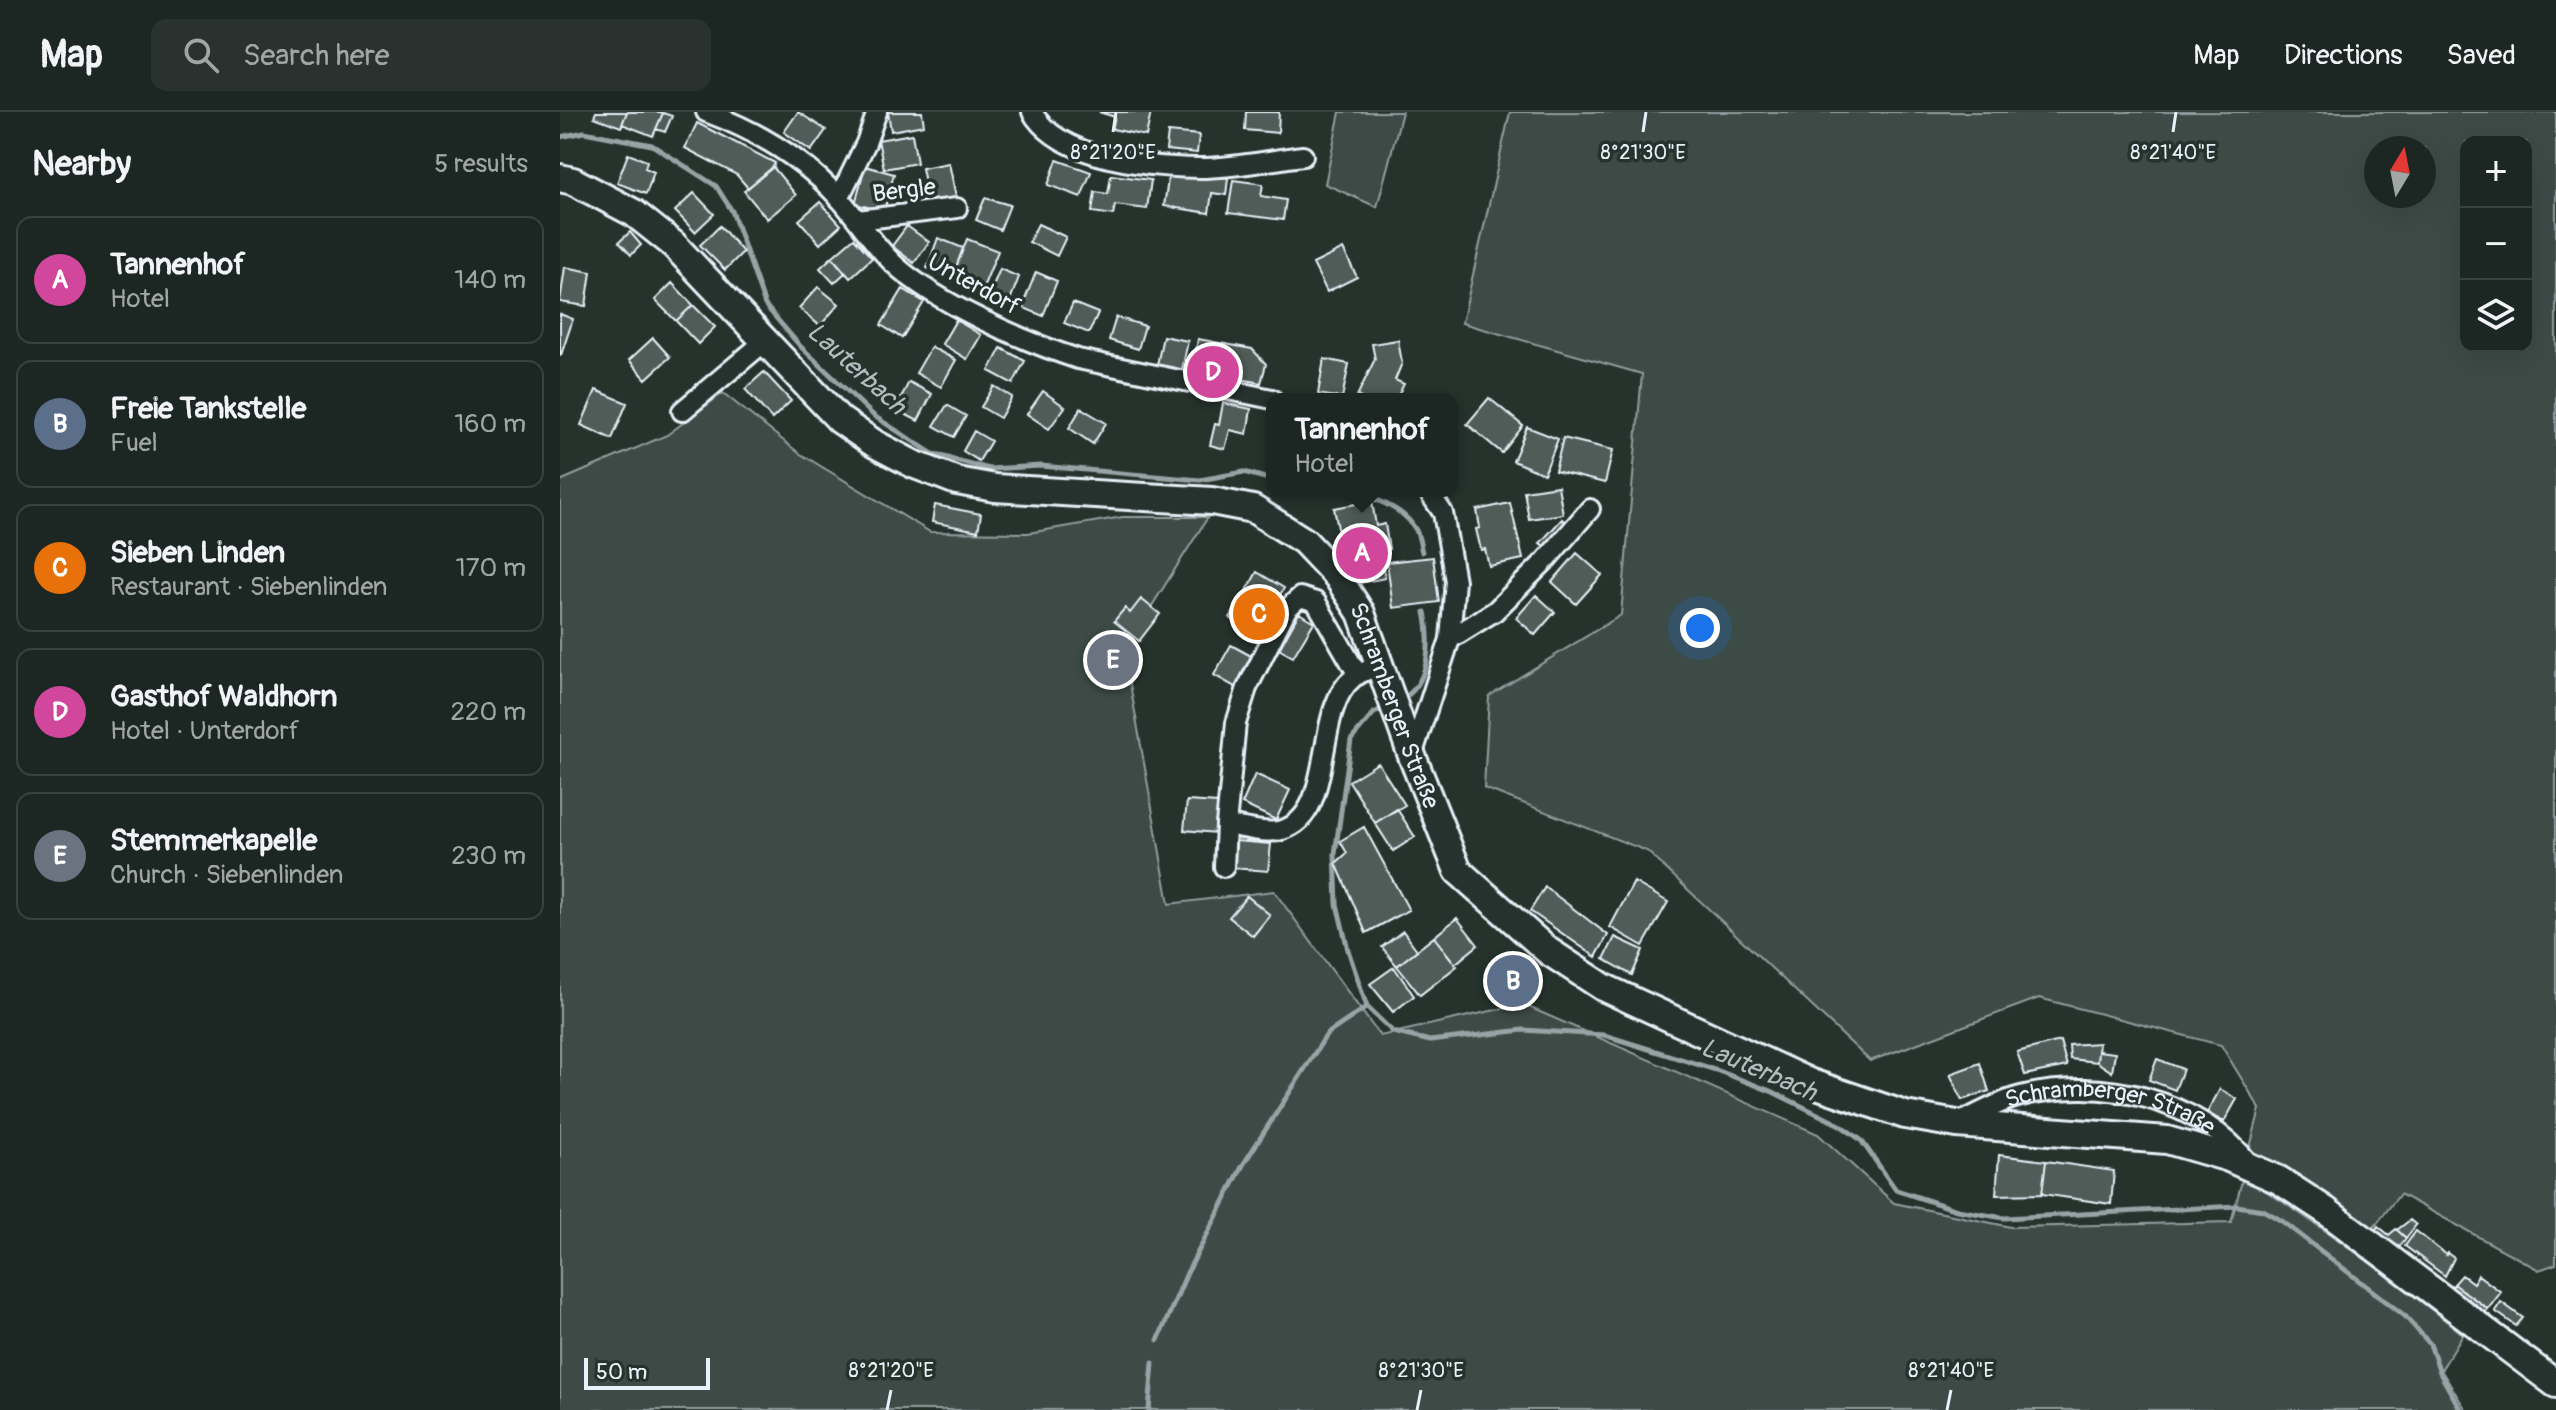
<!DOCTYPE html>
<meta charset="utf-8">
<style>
:root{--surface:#1c2622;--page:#29322f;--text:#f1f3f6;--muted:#a0a5a5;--line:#3a4340;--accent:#d93025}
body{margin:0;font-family:Pangolin,sans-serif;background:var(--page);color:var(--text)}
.controls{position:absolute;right:24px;top:24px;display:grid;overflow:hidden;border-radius:16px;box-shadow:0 8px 32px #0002}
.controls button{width:72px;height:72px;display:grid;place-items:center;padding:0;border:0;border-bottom:2px solid var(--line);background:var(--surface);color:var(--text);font:40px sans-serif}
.compass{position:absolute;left:1804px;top:24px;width:72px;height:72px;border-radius:50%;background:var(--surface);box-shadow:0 8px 32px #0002;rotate:10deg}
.scale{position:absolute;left:24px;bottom:20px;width:126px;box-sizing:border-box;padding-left:8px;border:4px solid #e8f1f8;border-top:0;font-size:22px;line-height:28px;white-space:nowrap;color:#e8f1f8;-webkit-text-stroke:6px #26332d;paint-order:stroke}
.you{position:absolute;left:1140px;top:516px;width:28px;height:28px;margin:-20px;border:6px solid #fff;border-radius:50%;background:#1a73e8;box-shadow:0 0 0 12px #1a73e833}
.badge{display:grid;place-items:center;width:52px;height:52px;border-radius:50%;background:var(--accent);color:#fff;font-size:26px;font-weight:700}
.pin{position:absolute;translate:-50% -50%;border:4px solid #fff;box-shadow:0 2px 8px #0006}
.popup{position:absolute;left:706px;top:281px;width:192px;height:104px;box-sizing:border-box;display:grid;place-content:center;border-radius:16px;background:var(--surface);filter:drop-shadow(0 2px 6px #0005);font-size:26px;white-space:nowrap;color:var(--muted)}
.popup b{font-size:30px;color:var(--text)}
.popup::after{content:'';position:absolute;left:50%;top:100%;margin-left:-16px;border:16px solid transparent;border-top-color:var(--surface)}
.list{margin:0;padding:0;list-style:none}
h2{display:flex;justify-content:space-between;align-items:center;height:104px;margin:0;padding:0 32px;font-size:34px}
h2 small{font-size:26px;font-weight:400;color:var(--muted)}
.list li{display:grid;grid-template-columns:52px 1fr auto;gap:24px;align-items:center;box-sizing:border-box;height:128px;margin:0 16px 16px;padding:0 16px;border:2px solid var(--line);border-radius:16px}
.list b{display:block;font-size:30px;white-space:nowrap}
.list p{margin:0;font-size:26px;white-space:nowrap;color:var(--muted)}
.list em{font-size:26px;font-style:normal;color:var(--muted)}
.icon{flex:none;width:44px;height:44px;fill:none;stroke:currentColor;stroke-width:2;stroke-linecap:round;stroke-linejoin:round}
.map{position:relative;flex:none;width:1996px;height:1298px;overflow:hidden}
header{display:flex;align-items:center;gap:48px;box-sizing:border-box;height:112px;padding:0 40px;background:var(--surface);border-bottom:2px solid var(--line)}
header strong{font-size:38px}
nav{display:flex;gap:44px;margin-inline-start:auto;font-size:28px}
.search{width:560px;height:72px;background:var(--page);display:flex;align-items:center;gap:20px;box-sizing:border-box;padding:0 28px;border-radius:16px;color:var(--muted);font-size:30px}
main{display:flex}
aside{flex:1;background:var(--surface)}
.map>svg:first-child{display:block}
.green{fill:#3e4b47;stroke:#939ea0;stroke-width:2;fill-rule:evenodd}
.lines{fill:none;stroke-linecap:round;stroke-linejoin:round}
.stream{stroke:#98a3a5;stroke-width:5}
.building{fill:#505c59;stroke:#e8f1f8;stroke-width:2}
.minor-casing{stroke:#e8f1f8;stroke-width:24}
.secondary-casing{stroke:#e8f1f8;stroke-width:32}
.minor{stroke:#26332d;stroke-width:18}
.secondary{stroke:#26332d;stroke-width:26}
.ticks{fill:none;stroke:#e8f1f8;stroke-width:3}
.labels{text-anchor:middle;stroke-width:7;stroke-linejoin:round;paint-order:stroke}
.street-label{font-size:24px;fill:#e8f1f8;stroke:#26332d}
.water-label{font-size:26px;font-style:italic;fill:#b3bdc0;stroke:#26332d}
.ticks-label{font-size:20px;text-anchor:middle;fill:#e8f1f8;stroke:#26332d;stroke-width:7;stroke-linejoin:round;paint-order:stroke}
</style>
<header>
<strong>Map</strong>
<div class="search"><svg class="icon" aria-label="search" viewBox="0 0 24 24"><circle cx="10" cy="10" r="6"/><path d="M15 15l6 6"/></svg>Search here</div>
<nav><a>Map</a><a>Directions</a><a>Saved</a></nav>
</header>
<main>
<aside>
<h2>Nearby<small>5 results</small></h2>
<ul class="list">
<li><span class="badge" style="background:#d1479c">A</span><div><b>Tannenhof</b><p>Hotel</p></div><em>140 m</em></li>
<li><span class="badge" style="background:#5c6f8a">B</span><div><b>Freie Tankstelle</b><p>Fuel</p></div><em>160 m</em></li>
<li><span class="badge" style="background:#e8710a">C</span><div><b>Sieben Linden</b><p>Restaurant · Siebenlinden</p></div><em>170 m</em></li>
<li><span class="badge" style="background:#d1479c">D</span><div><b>Gasthof Waldhorn</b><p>Hotel · Unterdorf</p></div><em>220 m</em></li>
<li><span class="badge" style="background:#6b7280">E</span><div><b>Stemmerkapelle</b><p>Church · Siebenlinden</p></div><em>230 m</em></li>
</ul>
</aside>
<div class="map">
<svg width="1996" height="1298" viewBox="0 0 1996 1298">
<rect width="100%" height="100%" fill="#26332d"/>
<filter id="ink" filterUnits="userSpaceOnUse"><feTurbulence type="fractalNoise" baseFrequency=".0125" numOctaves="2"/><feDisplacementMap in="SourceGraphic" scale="16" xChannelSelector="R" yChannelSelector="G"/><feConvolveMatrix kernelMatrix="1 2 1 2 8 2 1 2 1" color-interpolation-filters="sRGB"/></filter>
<g filter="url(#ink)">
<path class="green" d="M780 0H842L817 95 765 72Z
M950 0H1996V1152L1979 1158 1840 1082 1811 1119 1689 1039 1700 997 1661 933 1479 886 1310 949 1087 739 924 676 929 584 1061 503 1082 262 902 211ZM1906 30H1966V234H1906ZM1816 36H1864V84H1816Z
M163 281 239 341 370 420 468 421 563 405H648L564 538 609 792 714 779 820 924 962 892 1258 1022 1334 1091 1451 1115 1671 1110 1683 1065C1761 1112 1831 1166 1903 1222L1881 1258 1906 1298H0V369L107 323Z"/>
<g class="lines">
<path class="stream" d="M0 25 24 20 92 33 156 74 172 99 205 193 240 234 314 304 373 342 429 357 481 354 640 368 684 360 712 368
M790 379C810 384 843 396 854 415 859 421 860 433 862 440
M840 588C871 573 871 529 865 500
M828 594 814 601 791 628 775 742 777 792 788 838 807 895 833 920 870 929 963 918 1044 923 1156 958 1213 980 1280 1013 1301 1028 1336 1078 1397 1098 1444 1106 1677 1094 1703 1098 1722 1109 1845 1204 1870 1232 1881 1263 1901 1298
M598 1228 627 1161 683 1053 767 922 807 895
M589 1298 593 1251"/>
</g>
<path class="building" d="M36 0H67L61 15 34 5Z
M67 0H100L103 1 93 24 62 12Z
M238 0 266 18 251 39 224 20Z
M328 0H362L364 13 331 19Z
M539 0H591L586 24 552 17 555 5Z
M686 0H719L718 21 685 18Z
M103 1 112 4 105 20 96 17Z
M137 11 215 51 213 55 188 76 177 63 125 36Z
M608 20 639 23 637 41 606 38Z
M352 22 357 51 324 57 318 28Z
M68 42 87 49 85 56 94 60 86 82 57 71Z
M497 48 531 60 521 85 488 73Z
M389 51 396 85 369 91 362 56Z
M305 54 334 62 324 99 295 92Z
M213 55 236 83 207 107 184 79Z
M609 62 636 66V62L668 66 666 83 652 81 649 101 604 94Z
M551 63 591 68 587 97 555 93 553 103 532 100 535 80 548 82Z
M673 68 703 72 701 84 726 88 723 108 668 101Z
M134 81 154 102 135 120 115 99Z
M425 86 450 93 440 118 416 108Z
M260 90 281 113 260 132 239 108Z
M478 112 506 125 497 144 469 130Z
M160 114 183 140 165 158 140 133Z
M347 114 369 130 354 151 332 134Z
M70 120 81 133 71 143 59 130Z
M294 126 312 146 290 166 272 145Z
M378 126 403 136 392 166 367 156Z
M407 127 438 139 422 178 392 166Z
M783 137 797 165 767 180 753 152Z
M272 145 285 161 274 171 260 156Z
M5 155 31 160 26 194 0 190Z
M440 157 459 165 449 191 429 183Z
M476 160 497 169 483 204 462 195Z
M112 171 133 193 116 209 95 188Z
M258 175 279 192 260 214 239 196Z
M343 177 364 190 342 226 321 213Z
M513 191 538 201 529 221 504 211Z
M133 193 155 215 138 232 116 209Z
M0 202 13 207 1 243H0Z
M556 205 585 214 578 237 549 228Z
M396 208 421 223 407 247 382 232Z
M603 224 628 229 622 258 597 253Z
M93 226 110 245 86 267 69 248Z
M638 227 692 237 706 252 701 271 635 258 639 239 636 238Z
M838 228 842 251 835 268 844 272 836 287H803L797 284 815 247 812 232Z
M371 235 396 248 381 275 356 261Z
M441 236 465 249 453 272 429 259Z
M764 247 789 252 782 286 758 282Z
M204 260 231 289 212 307 185 277Z
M349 270 372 282 358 309 335 297Z
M434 274 452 285 440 306 421 295Z
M36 278 67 291 52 327 21 313Z
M483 279 505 295 489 317 467 302Z
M929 286 963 314 942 341 907 312Z
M663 291 691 297 687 322 670 318 665 337 650 333 655 312 659 313Z
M387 293 406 304 394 325 374 314Z
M521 296 546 311 533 332 509 316Z
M967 315 998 327 984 362 953 349Z
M414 319 431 329 419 349 403 339Z
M1003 326 1053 338 1045 371 995 359Z
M998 374 1003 402 969 407 964 379Z
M812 389 816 414 825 412 829 437 819 439 825 466 789 473 774 396Z
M950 391 963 447 929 454 925 437 921 438 916 417 920 416 917 398Z
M375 393 421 402 418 419 372 410Z
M1002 407 1008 412 988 437 980 431Z
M1017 441 1042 463 1016 492 992 470Z
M873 445 879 490 833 496 827 450Z
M697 460 724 476 714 493 687 478Z
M687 478 714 493 697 522 670 506Z
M976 483 995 500 975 523 956 506Z
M581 487 600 502 579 529 554 509 565 496 570 501Z
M739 501 754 510 733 545 719 537Z
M671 533 693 545 677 576 654 563Z
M545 540 560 543 562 551 558 553 543 550Z
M818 651 845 693 815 711 789 669Z
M695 662 730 678 716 708 682 692Z
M627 689 658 691 656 721 624 718Z
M837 697 855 725 833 739 815 711Z
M804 715 849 798 806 821 776 751 787 741 780 729Z
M676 729 711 732 708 759 673 756Z
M1074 770 1108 790 1083 834 1050 815Z
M985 775 1048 823 1036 845 970 799Z
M687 784 710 803 693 824 669 805Z
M897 806 918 833 895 852 874 825Z
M843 819 857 838 837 854 822 835Z
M874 825 897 854 860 883 837 854Z
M1055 825 1083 838 1072 863 1044 847Z
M955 847 975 862 960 881 940 865Z
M834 855 854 884 833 900 810 872Z
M1500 929 1507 954 1465 963 1457 940Z
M1539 931 1537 950 1510 947 1509 933Z
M1538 939 1555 941 1552 960 1537 950Z
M1597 947 1623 957 1615 978 1589 968Z
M1420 951 1429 979 1402 988 1390 962Z
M1660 977 1677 987 1664 1010 1647 1001Z
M1439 1043 1486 1049 1482 1082 1436 1083Z
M1486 1049 1554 1059 1551 1092 1482 1082Z
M1850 1108 1856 1113 1846 1126 1837 1118Z
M1818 1114 1829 1123 1836 1117 1846 1126 1837 1138 1814 1120Z
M1856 1119 1886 1143 1887 1141 1894 1146 1885 1164 1845 1134Z
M1902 1163 1913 1171 1918 1163 1941 1180 1928 1197 1894 1172Z
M1894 1172 1928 1197 1923 1203 1890 1179Z
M1941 1190 1963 1206 1956 1214 1935 1199Z"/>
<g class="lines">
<g class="minor-casing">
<g id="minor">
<path d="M146 0C197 19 242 45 279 86 298 107 313 132 334 152 376 191 463 229 518 247L712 287"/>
<path d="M472 0C500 48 589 55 640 56 674 56 709 48 743 44"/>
<path d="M279 86 306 31 317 0"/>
<path d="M298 108 397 96"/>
<path d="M122 299 204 230"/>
<path d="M890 527 935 499 986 448 1030 397"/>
<path d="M798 563 756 490 740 485 727 497 687 576 676 611 666 713C682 715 707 723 722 718 777 702 752 599 793 566 800 560 812 557 821 552"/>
<path d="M852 644 890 527 895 469 883 401 868 379"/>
<path d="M664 755 666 713"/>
<path id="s1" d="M1399 1011C1418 1002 1440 989 1461 984 1540 964 1640 986 1691 1054"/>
</g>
</g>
<g class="secondary-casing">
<g id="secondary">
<path id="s2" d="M0 66 13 69 74 101 113 132 280 308 315 332 353 352 397 369 435 376 652 389 693 397 744 429 777 464 801 501 852 644 898 759 988 839 1043 875 1251 971 1345 1003 1397 1012 1607 1028 1669 1046 1719 1068 1765 1098 1996 1272"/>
</g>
</g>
<use href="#minor" class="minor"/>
<use href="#secondary" class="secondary"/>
</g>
</g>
<path class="ticks" d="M553 20 556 0M1083 20 1086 0M1613 20 1616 0M327 1298 331 1278M857 1298 861 1278M1387 1298 1391 1278"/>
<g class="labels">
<g class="street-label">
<text transform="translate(344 78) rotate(-7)" y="8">Bergle</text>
<text transform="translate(414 172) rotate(29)" y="8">Unterdorf</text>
<text dy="8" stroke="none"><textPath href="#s2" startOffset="1056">Schramberger Straße</textPath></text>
<text dy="8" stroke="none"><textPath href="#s1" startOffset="160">Schramberger Straße</textPath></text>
</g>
<g class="water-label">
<text transform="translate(297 256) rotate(42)" y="9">Lauterbach</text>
<text transform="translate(1199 957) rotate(23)" y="9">Lauterbach</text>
</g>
</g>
<g class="ticks-label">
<text x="1083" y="47">8°21'30"E</text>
<text x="553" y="47">8°21'20"E</text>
<text x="1613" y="47">8°21'40"E</text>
<text x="331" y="1265">8°21'20"E</text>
<text x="861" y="1265">8°21'30"E</text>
<text x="1391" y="1265">8°21'40"E</text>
</g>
</svg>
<div class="controls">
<button>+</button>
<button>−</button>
<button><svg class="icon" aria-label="layers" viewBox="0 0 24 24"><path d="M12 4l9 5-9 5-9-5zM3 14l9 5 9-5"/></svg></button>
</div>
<svg class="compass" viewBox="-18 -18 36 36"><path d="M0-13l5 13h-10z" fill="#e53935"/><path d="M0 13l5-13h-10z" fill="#a0a5a5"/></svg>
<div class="scale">50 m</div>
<div class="you"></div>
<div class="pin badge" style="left:802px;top:441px;background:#d1479c">A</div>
<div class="popup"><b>Tannenhof</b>Hotel</div>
<div class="pin badge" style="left:953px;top:869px;background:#5c6f8a">B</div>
<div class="pin badge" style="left:699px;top:502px;background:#e8710a">C</div>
<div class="pin badge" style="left:653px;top:260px;background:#d1479c">D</div>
<div class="pin badge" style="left:553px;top:548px;background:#6b7280">E</div>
</div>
</main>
